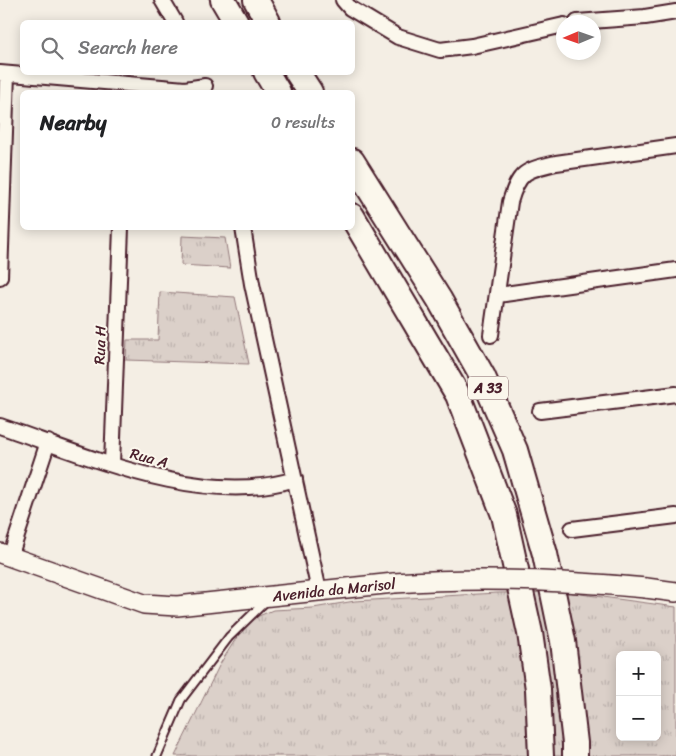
<!DOCTYPE html>
<meta charset="utf-8">
<style>
:root{--surface:#fff;--page:#f6f6f6;--text:#202124;--muted:#757577;--line:#e0e0e0}
body{margin:0;font-family:Sriracha,sans-serif;background:var(--page);color:var(--text)}
.controls{position:absolute;right:15px;bottom:15px;display:grid;overflow:hidden;border-radius:8px;box-shadow:0 2px 12px #0003}
.controls button{width:45px;height:45px;display:grid;place-items:center;padding:0;border:0;border-bottom:1px solid var(--line);background:var(--surface);color:var(--text);font:25px sans-serif}
.compass{position:absolute;left:556px;top:15px;width:45px;height:45px;border-radius:50%;background:var(--surface);box-shadow:0 2px 12px #0003;rotate:268deg}
.list{margin:0;padding:0;list-style:none}
h2{display:flex;justify-content:space-between;align-items:center;height:65px;margin:0;padding:0 20px;font-size:21px}
h2 small{font-size:16px;font-weight:400;color:var(--muted)}
.icon{flex:none;width:28px;height:28px;fill:none;stroke:currentColor;stroke-width:2;stroke-linecap:round;stroke-linejoin:round}
.map{position:relative;flex:none;width:676px;height:756px;overflow:hidden}
.search{position:absolute;background:var(--surface);box-shadow:0 2px 12px #0003;left:20px;top:20px;width:335px;height:55px;display:flex;align-items:center;gap:12px;box-sizing:border-box;padding:0 18px;border-radius:8px;color:var(--muted);font-size:19px}
.panel{position:absolute;background:var(--surface);box-shadow:0 2px 12px #0003;left:20px;top:90px;width:335px;height:140px;border-radius:8px}
.map>svg:first-child{display:block}
.grass{fill:url(#grass-tufts);stroke:#92787a;fill-rule:evenodd}
.lines{fill:none;stroke-linecap:round;stroke-linejoin:round}
.lane-casing{stroke:#4a1f2b;stroke-width:11}
.street-casing{stroke:#4a1f2b;stroke-width:18}
.secondary-casing{stroke:#4a1f2b;stroke-width:22}
.highway-casing{stroke:#4a1f2b;stroke-width:28}
.lane{stroke:#fbf7ec;stroke-width:7}
.street{stroke:#fbf7ec;stroke-width:14}
.secondary{stroke:#fbf7ec;stroke-width:19}
.highway{stroke:#fbf7ec;stroke-width:24}
.secondary-bridge-casing{stroke:#4a1f2b;stroke-width:22;stroke-linecap:butt}
.secondary-bridge{stroke:#fbf7ec;stroke-width:19}
.labels{text-anchor:middle;stroke-width:4;stroke-linejoin:round;paint-order:stroke}
.shield{fill:#fbf7ec;stroke:#7f6065;stroke-width:1}
.shield-label{font-size:14px;font-weight:bold;fill:#4a1f2b}
.street-label{font-size:15px;fill:#4a1f2b;stroke:#fbf7ec}
</style>
<div class="map">
<svg width="676" height="756" viewBox="0 0 676 756">
<defs>
<pattern id="grass-tufts" width="24" height="20" patternUnits="userSpaceOnUse" patternTransform="scale(1.25)"><rect width="24" height="20" fill="#dbd0c9"/><path d="M3 7l-1-3M5 7V3M7 7l1-3M15 17l-1-3M17 17v-4M19 17l1-3" fill="none" stroke="#bdb2ad"/></pattern>
</defs>
<rect width="100%" height="100%" fill="#f4eee4"/>
<filter id="ink" filterUnits="userSpaceOnUse"><feTurbulence type="fractalNoise" baseFrequency=".02" numOctaves="2"/><feDisplacementMap in="SourceGraphic" scale="10" xChannelSelector="R" yChannelSelector="G"/><feConvolveMatrix kernelMatrix="1 2 1 2 8 2 1 2 1" color-interpolation-filters="sRGB"/></filter>
<g filter="url(#ink)">
<path class="grass" d="M182 236 225 238 230 268 181 265Z
M160 292 235 297 249 364 126 360 127 340H158Z
M566 592 676 607V756H175L220 664 247 621 273 610 313 608 355 601 497 593ZM620 655H657V737H620Z"/>
<g class="lines">
<g class="lane-casing">
<path id="lane" d="M157 756 181 700 229 637 265 602"/>
</g>
<g class="street-casing">
<path id="street" d="M162 0 175 22
M343 0 350 8 398 37 440 50 472 46 564 25
M577 22 645 17 676 12
M0 73 185 89 205 86
M243 228 252 284 319 591
M0 277 7 74
M498 295 676 270
M491 335 510 202C519 171 526 170 556 163L676 146
M540 411 676 394
M0 426C88 456 203 508 295 479
M112 464 121 228
M572 529 676 516
M10 557 48 442"/>
</g>
<g class="secondary-casing">
<path id="secondary" d="M0 553 144 604 177 606 394 583
M646 588 676 592"/>
</g>
<g class="highway-casing">
<path id="highway" d="M223 0 236 22
M256 0 268 22
M266 72 278 92
M297 72 310 92
M352 161 439 299 483 377 515 450 545 554 563 641 575 743V756
M352 216 458 395 504 515 530 633 538 689 541 756"/>
</g>
<use href="#lane" class="lane"/>
<use href="#street" class="street"/>
<use href="#secondary" class="secondary"/>
<use href="#highway" class="highway"/>
<g class="secondary-bridge-casing">
<path id="secondary-bridge" d="M394 583C478 577 561 580 646 588"/>
</g>
<use href="#secondary-bridge" class="secondary-bridge"/>
</g>
</g>
<g class="labels">
<rect class="shield" x="468" y="376.5" width="40" height="23" rx="4"/>
<g class="shield-label">
<text x="488" y="393">A 33</text>
</g>
<g class="street-label">
<text transform="translate(100 345) rotate(-88)" y="5">Rua H</text>
<text transform="translate(149 458) rotate(15)" y="5">Rua A</text>
<text transform="translate(334 590) rotate(-6)" y="5">Avenida da Marisol</text>
</g>
</g>
</svg>
<div class="controls">
<button>+</button>
<button>−</button>
</div>
<svg class="compass" viewBox="-18 -18 36 36"><path d="M0-13l5 13h-10z" fill="#e53935"/><path d="M0 13l5-13h-10z" fill="#757577"/></svg>
<div class="search"><svg class="icon" aria-label="search" viewBox="0 0 24 24"><circle cx="10" cy="10" r="6"/><path d="M15 15l6 6"/></svg>Search here</div>
<section class="panel">
<h2>Nearby<small>0 results</small></h2>
<ul class="list">
</ul>
</section>
</div>
